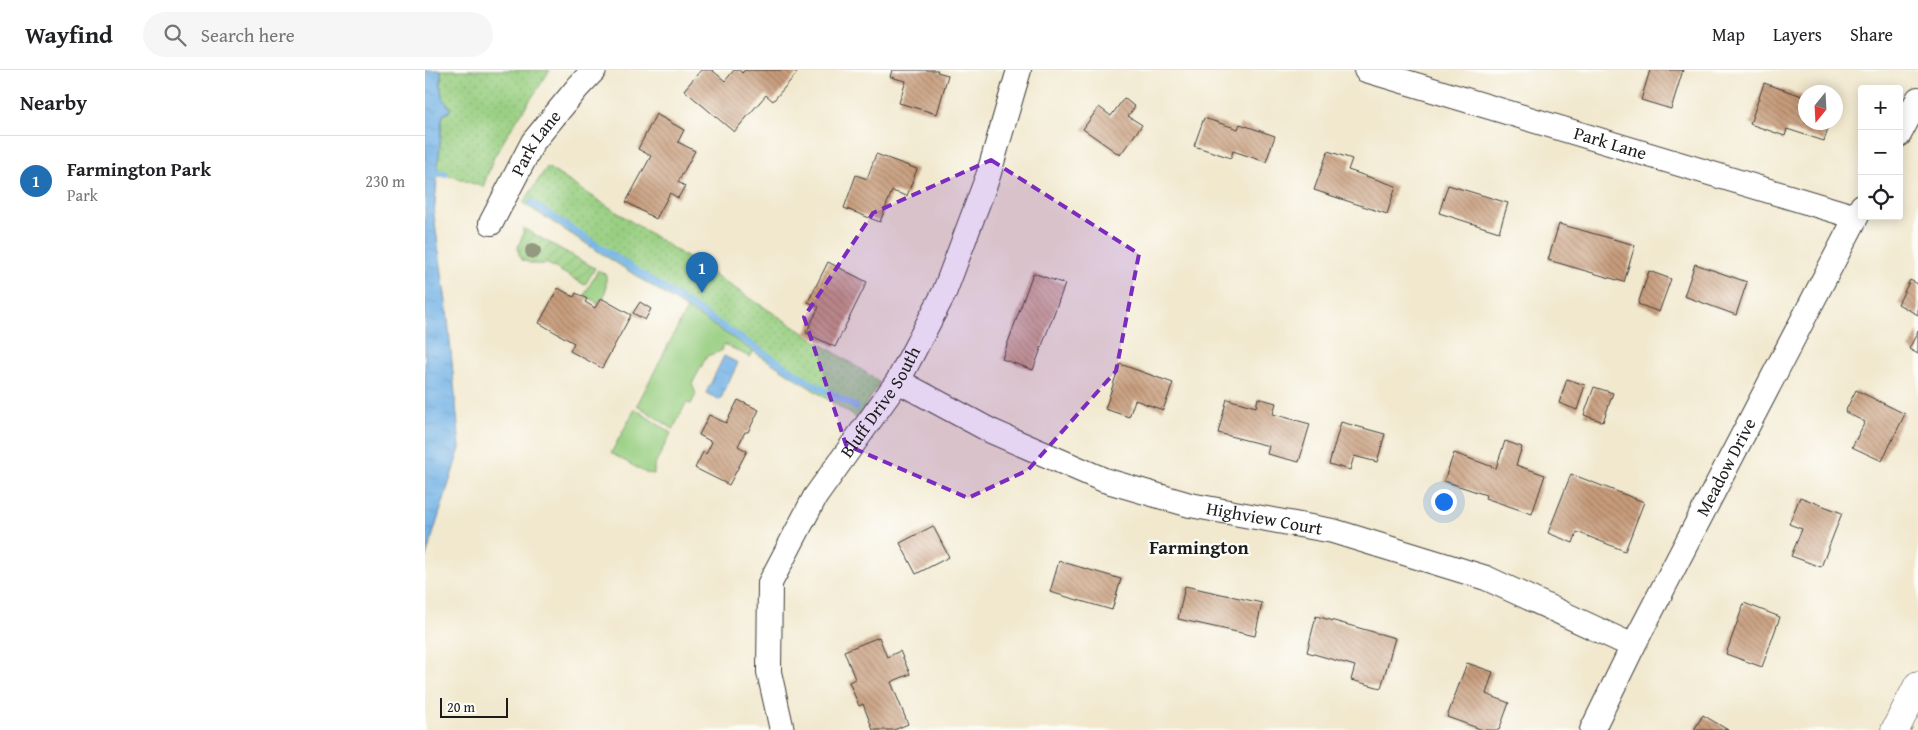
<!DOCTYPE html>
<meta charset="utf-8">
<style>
:root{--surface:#fff;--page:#f6f6f6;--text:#202124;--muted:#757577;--line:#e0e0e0;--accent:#1f6fb2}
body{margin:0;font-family:"Gentium Book Plus",serif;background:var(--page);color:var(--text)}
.controls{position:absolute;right:15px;top:15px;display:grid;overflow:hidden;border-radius:5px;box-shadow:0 2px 12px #0003}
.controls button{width:45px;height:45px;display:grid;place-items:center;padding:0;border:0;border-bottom:1px solid var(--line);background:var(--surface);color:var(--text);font:25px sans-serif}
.compass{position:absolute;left:1373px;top:15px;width:45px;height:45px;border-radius:50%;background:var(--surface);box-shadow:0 2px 12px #0003;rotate:198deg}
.scale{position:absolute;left:15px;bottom:12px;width:68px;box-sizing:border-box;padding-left:5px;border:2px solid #1c1c1c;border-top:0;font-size:14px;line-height:18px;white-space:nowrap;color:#1c1c1c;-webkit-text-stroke:4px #fdfcf7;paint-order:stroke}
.you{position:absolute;left:1018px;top:431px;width:18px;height:18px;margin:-12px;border:4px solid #fff;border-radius:50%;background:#1a73e8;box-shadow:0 0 0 8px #1a73e833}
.badge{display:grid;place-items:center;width:32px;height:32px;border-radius:50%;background:var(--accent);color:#fff;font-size:16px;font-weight:700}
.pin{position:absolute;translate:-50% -41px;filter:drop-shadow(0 1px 2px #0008)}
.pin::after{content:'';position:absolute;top:26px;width:18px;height:15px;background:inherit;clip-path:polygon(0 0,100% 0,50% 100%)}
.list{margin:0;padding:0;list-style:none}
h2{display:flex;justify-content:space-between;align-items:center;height:65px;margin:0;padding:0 20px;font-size:21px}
h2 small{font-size:16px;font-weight:400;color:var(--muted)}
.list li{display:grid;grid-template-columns:32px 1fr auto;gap:15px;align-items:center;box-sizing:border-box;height:90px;padding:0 20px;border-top:1px solid var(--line)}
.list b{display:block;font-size:19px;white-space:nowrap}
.list p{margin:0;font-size:16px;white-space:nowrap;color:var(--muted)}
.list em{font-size:16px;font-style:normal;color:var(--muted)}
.icon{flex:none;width:28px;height:28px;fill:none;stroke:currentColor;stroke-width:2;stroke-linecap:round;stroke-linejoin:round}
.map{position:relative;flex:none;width:1493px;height:660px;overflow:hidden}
header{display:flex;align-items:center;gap:30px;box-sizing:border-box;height:70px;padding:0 25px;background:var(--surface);border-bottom:1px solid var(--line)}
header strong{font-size:24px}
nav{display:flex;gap:28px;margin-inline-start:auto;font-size:18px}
.search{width:350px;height:45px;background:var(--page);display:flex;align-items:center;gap:12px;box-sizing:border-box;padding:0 18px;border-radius:28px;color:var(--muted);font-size:19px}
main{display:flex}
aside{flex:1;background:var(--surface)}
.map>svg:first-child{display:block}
.grass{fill:#97ce80;stroke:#5a754e}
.park{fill:url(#park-dots);stroke:#5a754e}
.garden{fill:url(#garden-furrows);stroke:#5a754e}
.water{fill:url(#water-ripples);stroke:#486781}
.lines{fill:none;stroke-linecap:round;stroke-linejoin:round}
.stream{stroke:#73b2e6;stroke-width:7}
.building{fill:url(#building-back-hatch)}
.minor-casing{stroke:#3c3b37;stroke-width:26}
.primary-casing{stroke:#3c3b37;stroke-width:29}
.minor{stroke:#fff;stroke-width:24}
.primary{stroke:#fff;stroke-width:28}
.tree{fill:#949a7f}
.marked{fill:#7b2cbf;fill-opacity:0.2;stroke:#7b2cbf;stroke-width:4;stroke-dasharray:10 6;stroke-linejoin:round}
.labels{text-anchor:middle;stroke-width:4.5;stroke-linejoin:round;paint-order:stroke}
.street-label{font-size:18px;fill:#1c1c1c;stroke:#fdfcf7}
.neighbourhood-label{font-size:19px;font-weight:bold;fill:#1c1c1c;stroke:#fdfcf7}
</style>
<header>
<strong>Wayfind</strong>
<div class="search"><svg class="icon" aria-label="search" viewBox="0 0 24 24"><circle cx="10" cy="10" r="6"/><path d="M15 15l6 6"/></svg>Search here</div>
<nav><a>Map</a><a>Layers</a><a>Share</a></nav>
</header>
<main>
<aside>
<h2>Nearby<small></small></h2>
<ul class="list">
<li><span class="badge">1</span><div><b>Farmington Park</b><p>Park</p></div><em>230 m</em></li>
</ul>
</aside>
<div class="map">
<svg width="1493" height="660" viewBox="0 0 1493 660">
<defs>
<pattern id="park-dots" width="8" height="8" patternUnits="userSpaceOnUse" patternTransform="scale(1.25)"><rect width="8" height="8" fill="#97ce80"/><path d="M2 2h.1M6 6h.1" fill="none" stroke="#82b06e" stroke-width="1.8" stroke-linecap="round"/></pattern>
<pattern id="garden-furrows" width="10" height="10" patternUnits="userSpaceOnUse" patternTransform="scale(1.25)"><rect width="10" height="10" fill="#97ce80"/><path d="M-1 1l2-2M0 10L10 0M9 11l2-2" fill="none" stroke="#82b06e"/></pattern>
<pattern id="water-ripples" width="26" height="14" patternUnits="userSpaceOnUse" patternTransform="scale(1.25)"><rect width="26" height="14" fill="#73b2e6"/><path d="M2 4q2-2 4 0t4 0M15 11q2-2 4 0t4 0" fill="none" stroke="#6398c5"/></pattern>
<pattern id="building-back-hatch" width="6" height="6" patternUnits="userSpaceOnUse" patternTransform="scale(1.25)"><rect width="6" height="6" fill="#c79c7b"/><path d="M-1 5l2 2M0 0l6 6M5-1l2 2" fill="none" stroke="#a17e64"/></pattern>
</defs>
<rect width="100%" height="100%" fill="#fdfcf7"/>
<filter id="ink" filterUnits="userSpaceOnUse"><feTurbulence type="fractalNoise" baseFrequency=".02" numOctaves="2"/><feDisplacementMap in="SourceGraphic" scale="10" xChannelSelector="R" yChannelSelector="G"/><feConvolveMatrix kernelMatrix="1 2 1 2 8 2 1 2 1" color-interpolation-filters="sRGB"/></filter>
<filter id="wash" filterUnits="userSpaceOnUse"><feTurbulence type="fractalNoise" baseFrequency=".0096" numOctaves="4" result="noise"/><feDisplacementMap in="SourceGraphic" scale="20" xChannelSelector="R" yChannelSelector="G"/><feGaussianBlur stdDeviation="1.12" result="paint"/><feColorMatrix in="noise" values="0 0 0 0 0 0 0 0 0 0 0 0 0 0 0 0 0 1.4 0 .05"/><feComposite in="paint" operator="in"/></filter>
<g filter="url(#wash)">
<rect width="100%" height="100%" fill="#f1e8ce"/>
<path class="grass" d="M173 200 181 205V219L178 230 176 228 172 234 169 230 159 226Z
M264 235 331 278 325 287 299 274 296 281 282 286 267 314 271 324 266 334 261 333 248 359 212 335Z
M210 339 246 363 229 396V404L221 403 186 383Z"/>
<path class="park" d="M16 0H125L86 59 69 87 58 117 20 104 12 103 17 48 18 45 24 42 25 36C13 27 16 14 16 0Z
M122 97 455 312 432 348 98 133Z"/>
<path class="garden" d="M98 158 170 198 160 215 123 194H108L97 190 94 184 93 177 98 164Z"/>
<path class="water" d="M0 0H16C16 14 13 27 25 37V41L18 45 17 49 9 146 22 239 35 378 0 490Z
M299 286 313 293 295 330 281 323Z"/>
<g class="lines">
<path class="stream" d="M0 101 20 104
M106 133 382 311 431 337"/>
</g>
<g id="blocks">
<path class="building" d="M276 0H287L300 11 309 0H314L317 3 320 0H368L372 3 348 31 341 25 309 62 259 20Z
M467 0H513L512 2 523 5 512 44 474 33 481 11 465 7Z
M1225 0H1258L1246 39 1216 30Z
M1339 13 1380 27V52H1405L1399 71 1362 59 1360 66 1325 54Z
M699 28 710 37 703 46 717 55 695 85 658 59 674 37 686 46Z
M231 44 259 60 253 72 270 81 253 112 260 116 253 128 245 123 231 149 201 132 226 86 213 79Z
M779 48 813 59 815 54 850 66 841 92 808 81 806 88 769 76Z
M903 81 927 89 923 100 971 116 962 144 889 120Z
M451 84 492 99 482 126 467 121 455 152 419 138 431 105 442 109Z
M1023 115 1083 133 1074 162 1014 143Z
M1134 154 1210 175 1199 212 1123 190Z
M403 192 442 212 410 277 381 263 394 237 383 232Z
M1270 194 1322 212 1311 245 1259 226Z
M1224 201 1246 209 1234 242 1213 234Z
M608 203 640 214 608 300 577 289Z
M1485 210 1493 214V245L1473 234Z
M133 218 149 227 151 223 162 229 160 232 170 238 176 228 206 245 177 298 145 281 149 273 114 253Z
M215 232 226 239 220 250 208 243Z
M1493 261V284L1484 279Z
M695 294 748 313 738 340 710 330 704 347 680 339Z
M1142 309 1160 315 1152 340 1134 333Z
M1169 317 1188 323 1178 352 1159 345Z
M1431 320 1480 344 1457 391 1427 377 1440 352 1420 342Z
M833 328 851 333 848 344 885 354 874 392 842 384 844 376 793 363 802 329 831 337Z
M313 330 334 340 323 362H320L313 376 322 381 304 415 270 398 278 382 281 384 287 372 274 365 284 345 301 353Z
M916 352 960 364 952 392 929 386 925 400 904 394Z
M1080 371 1097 377 1091 395 1120 405 1107 444 1060 428 1061 425 1019 411 1029 383 1071 398Z
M1146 404 1219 432 1200 481 1152 462 1148 473 1123 463Z
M1375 427 1417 443 1396 497 1366 486 1377 459 1364 454Z
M508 456 524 487 491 504 475 473Z
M634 491 696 509 687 540 625 522Z
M760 516 837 533 830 566 753 549Z
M1319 533 1355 547 1337 597 1301 584Z
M891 546 970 568 956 618 926 610 930 596 882 582Z
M454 567 462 587 475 581 485 604 466 612 483 654 469 660H448L438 634 434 636 424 612 430 609 419 581Z
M1042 593 1068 602 1061 624 1084 633 1074 660H1058L1022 647Z
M1278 645 1303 660H1269Z"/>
</g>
</g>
<g filter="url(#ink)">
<use href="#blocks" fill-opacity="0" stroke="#3c3b37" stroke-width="1"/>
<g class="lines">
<g class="minor-casing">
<g id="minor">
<path id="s1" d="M941 0 1431 147"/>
<path d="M1474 65 1493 29"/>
<path id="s2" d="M66 153 108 72 153 17 169 0"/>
<path id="s3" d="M473 311 566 361 679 410 765 435 908 461 1061 508 1208 576"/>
<path id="s4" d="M357 660 344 602 345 513 390 427 473 311 519 223 563 106 594 0"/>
<path id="s5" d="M1167 660 1208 576 1437 136"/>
</g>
</g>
<g class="primary-casing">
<path id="primary" d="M1470 660 1493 615"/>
</g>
<use href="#minor" class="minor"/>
<use href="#primary" class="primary"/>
</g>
<circle class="tree" cx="108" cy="181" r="8"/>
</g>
<path class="marked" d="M566 90 714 184 691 301 603 400 543 428 421 375 379 247 448 143Z"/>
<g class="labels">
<g class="street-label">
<text dy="6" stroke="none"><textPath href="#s2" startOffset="92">Park Lane</textPath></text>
<text dy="6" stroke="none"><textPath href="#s1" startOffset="255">Park Lane</textPath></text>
<text dy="6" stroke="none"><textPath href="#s4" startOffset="361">Bluff Drive South</textPath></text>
<text dy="6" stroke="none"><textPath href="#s5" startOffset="295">Meadow Drive</textPath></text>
<text dy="6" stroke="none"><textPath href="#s3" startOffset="394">Highview Court</textPath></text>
</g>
<g class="neighbourhood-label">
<text x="774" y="484">Farmington</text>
</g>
</g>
</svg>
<div class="controls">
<button>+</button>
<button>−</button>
<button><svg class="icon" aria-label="locate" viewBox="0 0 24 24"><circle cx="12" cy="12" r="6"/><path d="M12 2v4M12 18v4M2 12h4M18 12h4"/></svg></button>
</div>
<svg class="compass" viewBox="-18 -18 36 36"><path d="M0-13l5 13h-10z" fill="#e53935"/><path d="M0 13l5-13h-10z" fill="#757577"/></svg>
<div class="scale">20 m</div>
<div class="you"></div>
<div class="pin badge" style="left:277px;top:223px">1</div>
</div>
</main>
